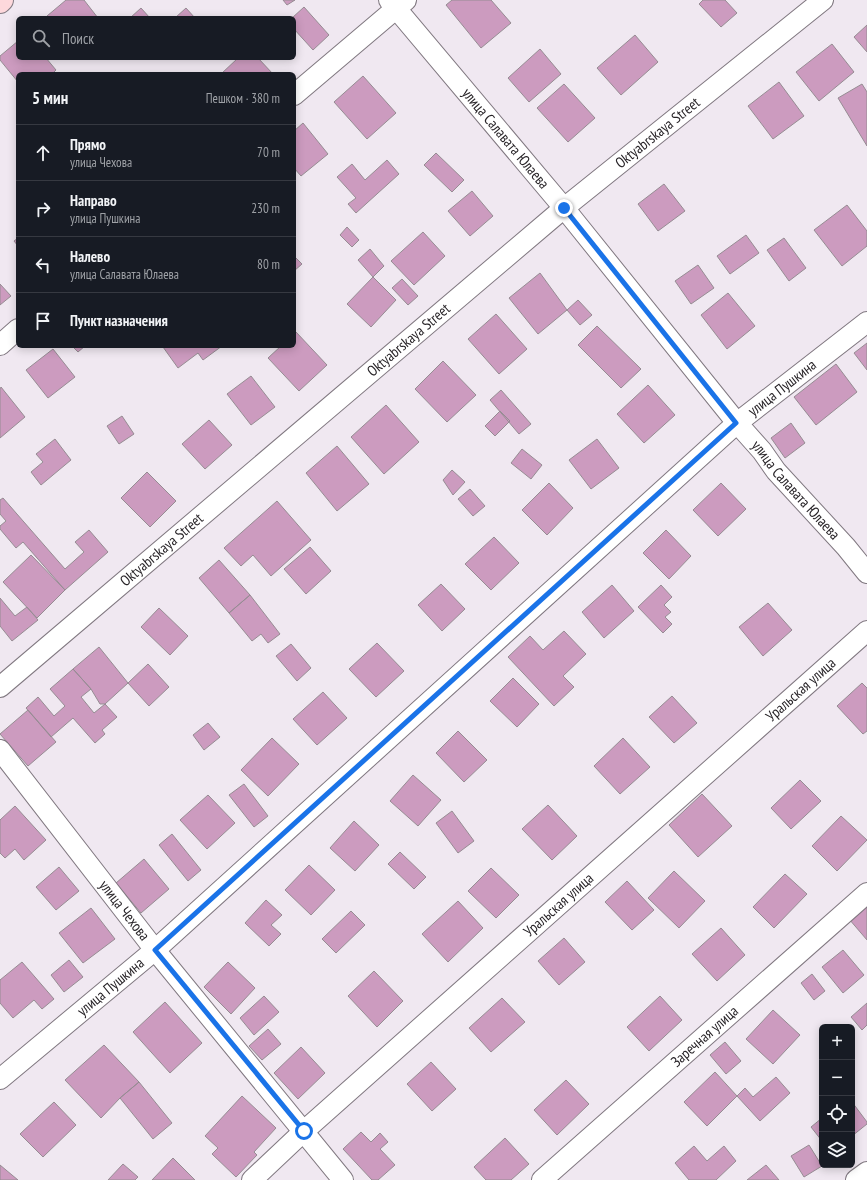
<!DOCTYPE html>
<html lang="ru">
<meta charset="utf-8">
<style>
:root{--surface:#171b24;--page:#242831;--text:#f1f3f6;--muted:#9ea1a6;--line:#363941}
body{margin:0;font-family:"PT Sans Narrow",sans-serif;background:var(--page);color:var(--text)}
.controls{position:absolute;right:12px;bottom:12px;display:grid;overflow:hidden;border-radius:6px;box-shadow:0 2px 10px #0003}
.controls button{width:36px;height:36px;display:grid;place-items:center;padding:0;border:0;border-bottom:1px solid var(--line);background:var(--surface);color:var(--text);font:20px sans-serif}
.stop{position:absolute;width:12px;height:12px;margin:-9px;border:3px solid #1a73e8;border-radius:50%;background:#fff}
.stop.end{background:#1a73e8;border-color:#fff;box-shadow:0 1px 4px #0008}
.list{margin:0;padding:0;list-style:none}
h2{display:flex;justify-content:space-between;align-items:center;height:52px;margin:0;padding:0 16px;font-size:17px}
h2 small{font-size:13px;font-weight:400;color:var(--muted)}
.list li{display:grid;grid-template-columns:26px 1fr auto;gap:12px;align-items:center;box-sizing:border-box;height:56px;padding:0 16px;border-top:1px solid var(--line)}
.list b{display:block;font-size:15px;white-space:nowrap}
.list p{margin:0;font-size:13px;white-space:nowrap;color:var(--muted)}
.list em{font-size:13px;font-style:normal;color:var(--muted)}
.icon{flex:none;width:22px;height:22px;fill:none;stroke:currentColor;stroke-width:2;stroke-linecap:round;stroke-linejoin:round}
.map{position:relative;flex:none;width:867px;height:1180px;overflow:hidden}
.search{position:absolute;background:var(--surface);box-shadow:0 2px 10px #0003;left:16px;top:16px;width:280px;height:44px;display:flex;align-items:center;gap:10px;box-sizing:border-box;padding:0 14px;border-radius:6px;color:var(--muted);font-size:15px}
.panel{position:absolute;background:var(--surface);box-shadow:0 2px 10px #0003;left:16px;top:72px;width:280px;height:276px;border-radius:6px}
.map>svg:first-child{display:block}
.building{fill:#cc9bbf;stroke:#968c93}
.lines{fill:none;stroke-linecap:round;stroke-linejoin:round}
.street-casing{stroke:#807880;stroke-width:22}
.secondary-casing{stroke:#807880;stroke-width:24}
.street{stroke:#fff;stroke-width:20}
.secondary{stroke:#fdd8dc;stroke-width:22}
.route{stroke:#1a73e8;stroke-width:5}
.labels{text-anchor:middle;stroke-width:3;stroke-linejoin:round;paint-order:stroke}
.street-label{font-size:15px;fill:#282428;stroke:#f0e8f1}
</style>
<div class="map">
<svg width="867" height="1180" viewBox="0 0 867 1180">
<rect width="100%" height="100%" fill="#f0e8f1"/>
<path class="building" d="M66 0H84L98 18H49L47 16Z
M283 0H295L287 5Z
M452 0H491L511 23 481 48 446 5Z
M703 0H725L737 13 721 27 699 4Z
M304 7 329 35 313 50 294 29V18H292Z
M141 8 150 18H130Z
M186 8 195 18H175Z
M867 25V52L854 37Z
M635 35 658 62 621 95 597 68Z
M18 41V58H46L56 70 52 74H18V82L0 60V56Z
M832 44 854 72 819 101 796 72Z
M540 49 561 74 529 102 508 78Z
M238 58H258L273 74H221Z
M363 76 396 113 367 139 334 102Z
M779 82 804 116 773 139 748 106Z
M564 84 595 118 568 142 537 108Z
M862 84 867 92V146L838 98Z
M303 123 328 154 301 176 294 168V131Z
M436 153 464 180 452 192 424 165Z
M387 160 399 174 356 213 348 204 356 198 337 177 352 164 365 180Z
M664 184 685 211 658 231 638 204Z
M472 191 493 216 470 236 448 211Z
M847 205 867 231V246L842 266 814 230Z
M347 227 359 240 352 247 340 235Z
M423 232 445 256 414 285 391 261Z
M746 235 759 253 730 274 717 256Z
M18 238V246L14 241Z
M784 238 806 268 789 281 767 250Z
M370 249 384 266 373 277 358 260Z
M294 256 302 264 294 271Z
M698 265 714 288 691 304 675 281Z
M540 273 567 310 538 334 509 298Z
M373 277 396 300 371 327 347 304Z
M402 279 418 296 408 305 392 288Z
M0 284 11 296 0 305Z
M728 293 755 326 727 349 701 315Z
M578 300 592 315 580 325 567 310Z
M496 314 527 349 499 374 468 339Z
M597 326 641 369 621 388 578 345Z
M296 332 327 365 299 391 268 358 281 346H294V333Z
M867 343V370L854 353Z
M72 346H85L78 352Z
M164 346H222L203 360 198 353 178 368 163 347Z
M53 349 75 377 48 398 26 370Z
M443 361 476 395 447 422 415 389Z
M836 364 857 392 816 425 794 397Z
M251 376 275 407 251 425 227 394Z
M648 385 675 415 644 443 617 414Z
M1 387 25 417 0 438V389Z
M501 390 531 424 519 434 490 400Z
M386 405 419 442 384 474 351 437Z
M500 411 510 421 495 436 485 426Z
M122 416 134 434 119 444 107 426Z
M209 420 232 445 205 469 182 444Z
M791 423 805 443 785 458 771 438Z
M55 439 71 460 41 485 31 472 43 462 36 454Z
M597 439 619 468 591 489 569 460Z
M337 446 369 484 337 511 306 473Z
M522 449 542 465 531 479 511 463Z
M452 470 465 482 453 495 443 480Z
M147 472 176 501 150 527 121 498Z
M549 483 573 508 547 535 522 510Z
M721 483 746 509 718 536 693 510Z
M470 489 485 506 473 516 458 499Z
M3 498 65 569 84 552 75 542 89 530 108 552 65 590 23 542 16 548 0 529V526L6 521 0 514V500Z
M277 501 311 540 271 576 253 555 241 566 224 548Z
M666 530 691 556 669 579 643 553Z
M494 537 519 563 491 590 465 564Z
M310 547 331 571 306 594 284 569Z
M31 555 65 590 37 618 3 582Z
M219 560 250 595 229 613 199 578Z
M441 584 465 609 442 631 418 605Z
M612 585 634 611 604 638 582 612Z
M661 585 672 597 664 605 671 612 665 617 672 624 663 633 638 607Z
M250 595 280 634 268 643 261 634 252 641 229 613Z
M0 598 15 616 27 607 38 620 12 641 0 626Z
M768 603 792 630 763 656 739 627Z
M159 608 188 636 170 655 141 627Z
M564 631 586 654 563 676 574 687 554 706 508 657 530 636 543 650Z
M377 643 404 671 376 697 349 669Z
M291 644 311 668 297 681 276 656Z
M99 647 128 683 105 704H100L91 689 73 669Z
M148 664 169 687 149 706 128 683Z
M73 669 91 689 81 697 94 713 105 704 117 717 102 730 105 734 95 743 73 718 51 737 26 708 38 697 54 716 65 706 50 689Z
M513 678 539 704 517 727 490 701Z
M862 683 867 688V731L863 734 837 706Z
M323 692 347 718 317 745 293 719Z
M672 696 697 723 674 743 649 717Z
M28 710 56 742 28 766 0 734Z
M208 723 220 737 204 750 193 735Z
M458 731 487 760 464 782 436 753Z
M272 738 299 764 268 796 241 770Z
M623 738 650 767 620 794 594 766Z
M413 775 441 800 418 826 390 801Z
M800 780 821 801 791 829 771 808Z
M244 784 268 816 254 827 229 795Z
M702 794 732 826 698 857 669 825Z
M208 795 235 823 207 849 180 820Z
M548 805 577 836 552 860 522 829Z
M15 806 46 840 24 860 15 849 5 858 0 853V820Z
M452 811 474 841 458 853 436 823Z
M841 816 867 840 837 871 812 846Z
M354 821 379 845 355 871 330 848Z
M172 834 201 870 188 881 159 845Z
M400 852 426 877 414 889 388 864Z
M144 859 169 889 141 913 116 883Z
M309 865 335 890 311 915 285 890Z
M59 867 79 891 56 910 36 887Z
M491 868 519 895 496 918 468 891Z
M674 871 705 901 679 928 648 898Z
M785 874 807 894 774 928 753 907Z
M627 881 654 910 632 930 605 902Z
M266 900 282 915 271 925 281 934 269 946 245 923Z
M458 901 483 928 448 962 422 934Z
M867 903V940L849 919Z
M91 908 115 939 83 963 59 933Z
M351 911 365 925 336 953 322 939Z
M721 928 745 955 717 981 692 954Z
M564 938 585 962 559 985 538 961Z
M843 950 864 975 843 993 822 967Z
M69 960 83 977 64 992 51 975Z
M22 962 54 999 42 1009 34 1000 13 1018 0 1003V980Z
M228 962 255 988 231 1014 204 987Z
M374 971 403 1001 377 1027 348 996Z
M812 974 825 991 814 1000 801 983Z
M264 996 279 1012 254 1035 240 1018Z
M660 996 682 1020 649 1051 627 1027Z
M502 998 525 1022 491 1052 469 1028Z
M165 1002 202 1043 170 1073 133 1032Z
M867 1003V1025L862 1030 851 1017Z
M773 1010 800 1035 773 1064 746 1039Z
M268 1029 281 1044 262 1060 249 1046Z
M725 1042 741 1061 726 1074 710 1055Z
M104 1045 139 1082 120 1098 101 1118 65 1080Z
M301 1047 325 1073 298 1099 274 1073Z
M431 1062 456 1089 432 1111 407 1084Z
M715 1072 737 1096 707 1126 684 1102Z
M776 1077 790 1093 760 1121 737 1096 745 1088 753 1097Z
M566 1080 589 1104 557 1135 534 1110Z
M139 1082 172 1123 153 1139 120 1098Z
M242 1096 276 1128 254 1152 257 1155 236 1177 212 1154 218 1148 205 1136Z
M54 1102 76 1125 43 1157 20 1134Z
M852 1102 867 1122V1124L852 1136Z
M822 1118V1141L811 1127Z
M361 1132 371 1142 380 1133 388 1142 380 1149 395 1165 378 1180H372L343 1149Z
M505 1138 529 1164 511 1180H486L474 1167Z
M809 1145 822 1166 804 1177 791 1156Z
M694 1146 707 1161 724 1146 736 1161 716 1180H689L675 1163Z
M173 1158 195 1180H152Z
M123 1164 138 1177 135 1180H108Z
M0 1165 18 1180H0Z
M766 1165 779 1180H747Z"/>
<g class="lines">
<g class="street-casing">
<g id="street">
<path id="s1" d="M389 0 564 208 737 423 762 451 776 471 846 547 867 573"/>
<path d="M294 95 406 0"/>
<path d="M0 345 18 329"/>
<path id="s2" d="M0 687 564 208 823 0"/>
<path id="s3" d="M0 750 155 950 343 1180"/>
<path id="s4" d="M0 1079 155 950 737 423 867 322"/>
<path id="s5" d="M252 1180 304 1131 867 631"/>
<path id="s6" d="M542 1180 867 893"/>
<path d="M856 1180 867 1172"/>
</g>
</g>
<g class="secondary-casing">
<path id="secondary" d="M0 2 2 0"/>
</g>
<use href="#street" class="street"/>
<use href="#secondary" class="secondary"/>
</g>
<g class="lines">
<path class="route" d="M304 1131 155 950 736 423 564 208"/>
</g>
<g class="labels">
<g class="street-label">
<text dy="5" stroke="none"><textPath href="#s2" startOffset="860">Oktyabrskaya Street</textPath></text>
<text dy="5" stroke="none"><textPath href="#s1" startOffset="181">улица Салавата Юлаева</textPath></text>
<text dy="5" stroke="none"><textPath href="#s2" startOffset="536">Oktyabrskaya Street</textPath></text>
<text dy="5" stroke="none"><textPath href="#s4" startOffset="1044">улица Пушкина</textPath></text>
<text dy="5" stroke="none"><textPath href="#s1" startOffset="637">улица Салавата Юлаева</textPath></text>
<text dy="5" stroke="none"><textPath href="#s2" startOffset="212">Oktyabrskaya Street</textPath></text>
<text dy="5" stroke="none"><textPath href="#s5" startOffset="736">Уральская улица</textPath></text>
<text dy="5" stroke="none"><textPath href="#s5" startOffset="412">Уральская улица</textPath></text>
<text dy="5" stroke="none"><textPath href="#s3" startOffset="203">улица Чехова</textPath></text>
<text dy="5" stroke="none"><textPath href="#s4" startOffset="144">улица Пушкина</textPath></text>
<text dy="5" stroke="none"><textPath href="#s6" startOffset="217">Заречная улица</textPath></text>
</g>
</g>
</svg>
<div class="controls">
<button>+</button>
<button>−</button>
<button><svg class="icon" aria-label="locate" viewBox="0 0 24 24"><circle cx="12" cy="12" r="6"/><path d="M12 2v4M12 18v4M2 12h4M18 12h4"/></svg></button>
<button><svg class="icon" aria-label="layers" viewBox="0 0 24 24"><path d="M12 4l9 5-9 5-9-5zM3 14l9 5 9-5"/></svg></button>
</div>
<div class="stop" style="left:304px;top:1131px"></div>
<div class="stop end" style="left:564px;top:208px"></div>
<div class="search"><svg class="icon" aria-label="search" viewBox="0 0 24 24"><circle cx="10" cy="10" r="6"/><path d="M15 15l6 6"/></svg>Поиск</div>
<section class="panel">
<h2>5 мин<small>Пешком · 380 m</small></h2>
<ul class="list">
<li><svg class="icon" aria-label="ahead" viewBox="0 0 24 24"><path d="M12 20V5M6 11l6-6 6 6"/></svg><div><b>Прямо</b><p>улица Чехова</p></div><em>70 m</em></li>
<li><svg class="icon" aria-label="right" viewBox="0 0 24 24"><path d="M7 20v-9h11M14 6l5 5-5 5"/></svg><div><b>Направо</b><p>улица Пушкина</p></div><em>230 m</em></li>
<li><svg class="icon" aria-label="left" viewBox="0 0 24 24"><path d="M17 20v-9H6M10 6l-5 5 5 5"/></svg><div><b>Налево</b><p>улица Салавата Юлаева</p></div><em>80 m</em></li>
<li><svg class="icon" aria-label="arrive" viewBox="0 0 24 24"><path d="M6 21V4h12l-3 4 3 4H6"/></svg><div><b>Пункт назначения</b></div></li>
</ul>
</section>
</div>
